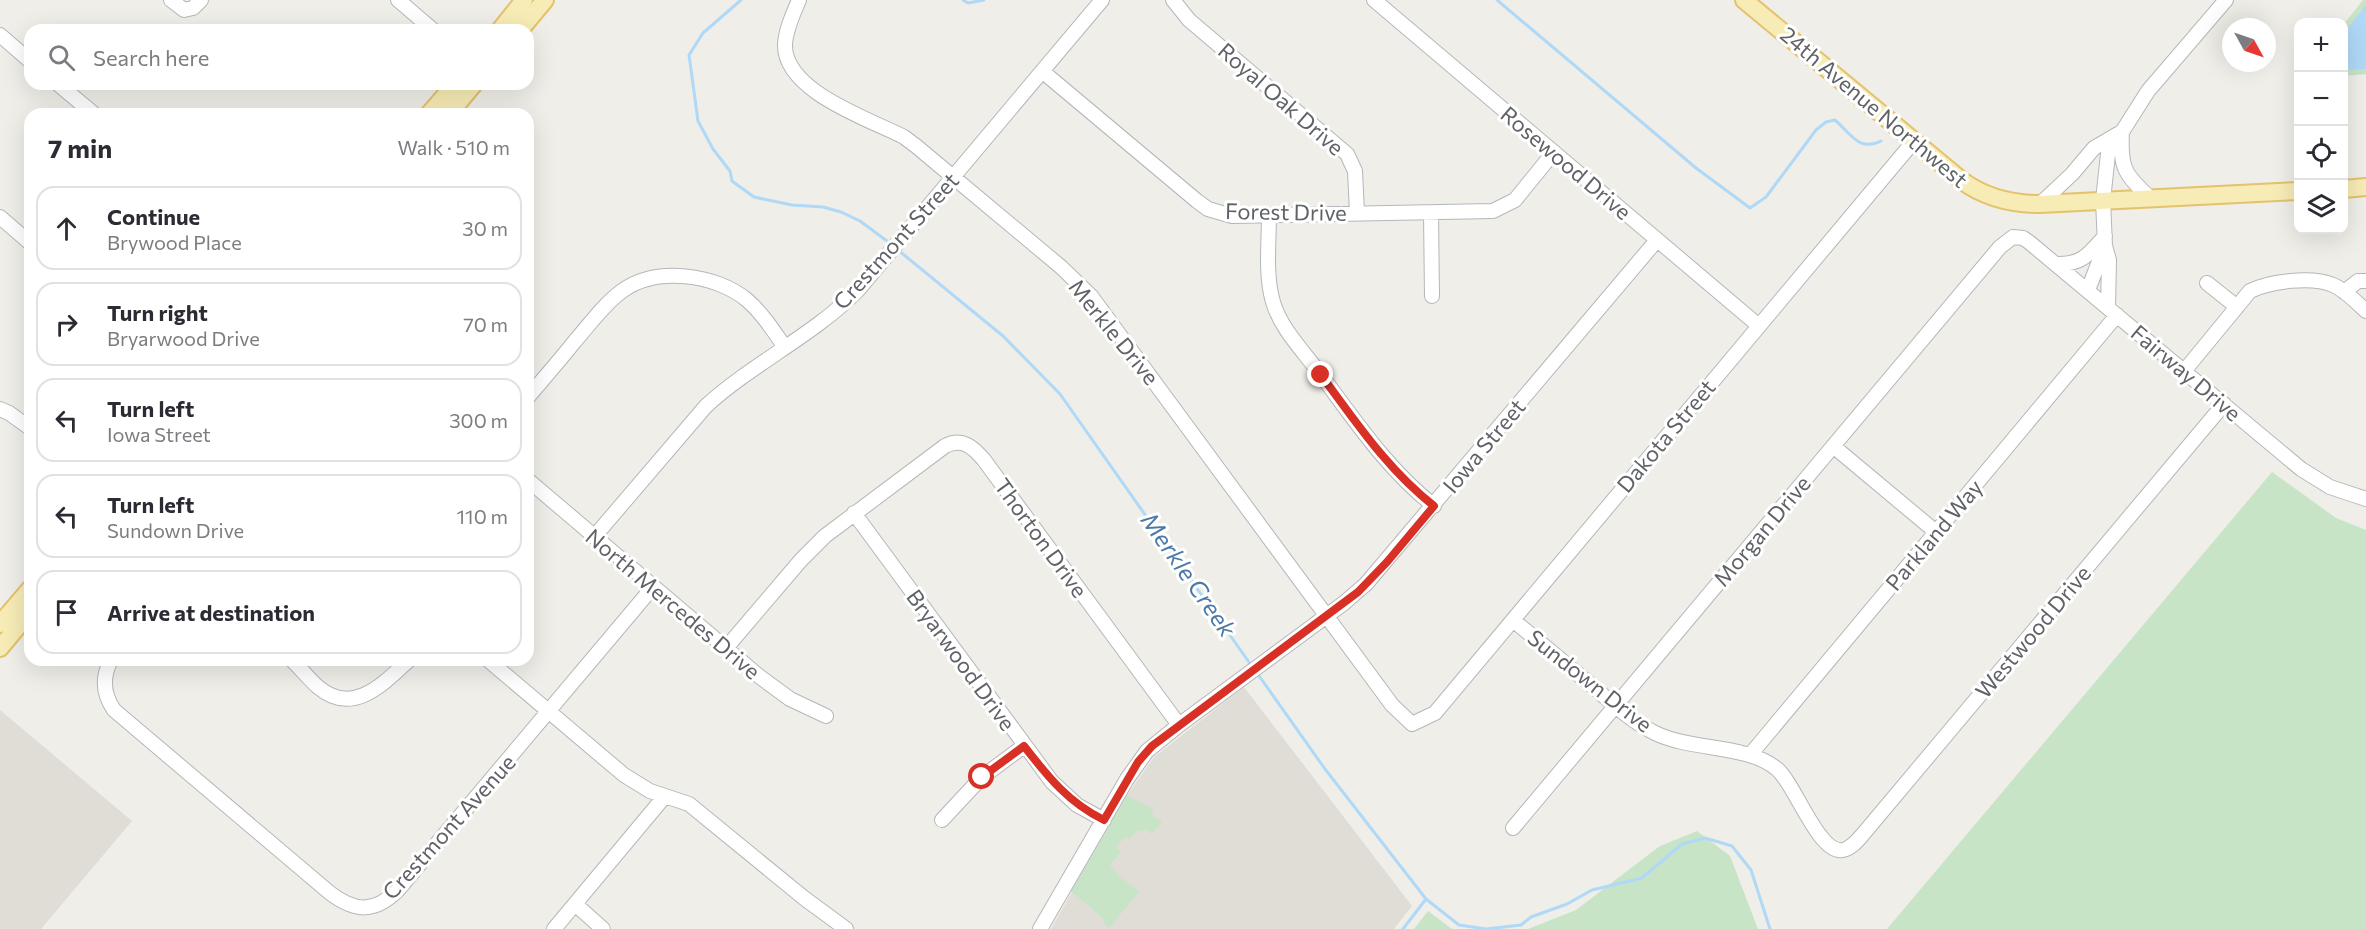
<!DOCTYPE html>
<meta charset="utf-8">
<style>
:root{--surface:#fff;--page:#f2f2f3;--text:#2b2b33;--muted:#7c7c81;--line:#e1e1e2}
body{margin:0;font-family:Commissioner,sans-serif;background:var(--page);color:var(--text)}
.controls{position:absolute;right:18px;top:18px;display:grid;overflow:hidden;border-radius:12px;box-shadow:0 6px 24px #0002}
.controls button{width:54px;height:54px;display:grid;place-items:center;padding:0;border:0;border-bottom:2px solid var(--line);background:var(--surface);color:var(--text);font:30px sans-serif}
.compass{position:absolute;left:2222px;top:18px;width:54px;height:54px;border-radius:50%;background:var(--surface);box-shadow:0 6px 24px #0002;rotate:130deg}
.stop{position:absolute;width:18px;height:18px;margin:-14px;border:4px solid #d93025;border-radius:50%;background:#fff}
.stop.end{background:#d93025;border-color:#fff;box-shadow:0 2px 6px #0008}
.list{margin:0;padding:0;list-style:none}
h2{display:flex;justify-content:space-between;align-items:center;height:78px;margin:0;padding:0 24px;font-size:26px}
h2 small{font-size:20px;font-weight:400;color:var(--muted)}
.list li{display:grid;grid-template-columns:39px 1fr auto;gap:18px;align-items:center;box-sizing:border-box;height:84px;margin:0 12px 12px;padding:0 12px;border:2px solid var(--line);border-radius:18px}
.list b{display:block;font-size:22px;white-space:nowrap}
.list p{margin:0;font-size:20px;white-space:nowrap;color:var(--muted)}
.list em{font-size:20px;font-style:normal;color:var(--muted)}
.icon{flex:none;width:33px;height:33px;fill:none;stroke:currentColor;stroke-width:2;stroke-linecap:round;stroke-linejoin:round}
.map{position:relative;flex:none;width:2366px;height:929px;overflow:hidden}
.search{position:absolute;background:var(--surface);box-shadow:0 6px 24px #0002;left:24px;top:24px;width:510px;height:66px;display:flex;align-items:center;gap:15px;box-sizing:border-box;padding:0 21px;border-radius:18px;color:var(--muted);font-size:22px}
.panel{position:absolute;background:var(--surface);box-shadow:0 6px 24px #0002;left:24px;top:108px;width:510px;height:558px;border-radius:18px}
.map>svg:first-child{display:block}
.education{fill:#dfddd6}
.green{fill:#c7e4c7}
.water{fill:#b0d8f7}
.lines{fill:none;stroke-linecap:round;stroke-linejoin:round}
.stream{stroke:#b0d8f7;stroke-width:3}
.minor-casing{stroke:#b4b7ba;stroke-width:16}
.major-casing{stroke:#e4c26c;stroke-width:20}
.minor{stroke:#fff;stroke-width:14}
.major{stroke:#f7ecb5;stroke-width:16}
.route{stroke:#d93025;stroke-width:8}
.labels{text-anchor:middle;stroke-width:6;stroke-linejoin:round;paint-order:stroke}
.street-label{font-size:22px;fill:#5f6266;stroke:#fff}
.water-label{font-size:24px;font-style:italic;fill:#4d79a8;stroke:#fff}
</style>
<div class="map">
<svg width="2366" height="929" viewBox="0 0 2366 929">
<rect width="100%" height="100%" fill="#efeee8"/>
<path class="education" d="M1244 687 1412 906 1394 929H1051L1125 798 1154 757Z
M0 710 132 821 41 929H0Z"/>
<path class="green" d="M2363 0H2366V74L2344 76V24Z
M2272 472 2336 518 2366 530V929H1887Z
M1127 796 1154 809 1151 814 1162 822 1152 834 1145 829 1141 832 1138 830 1129 840 1125 837 1116 847 1121 852 1110 865 1118 875 1139 892 1109 928 1105 925 1104 919 1071 891Z
M1697 831 1730 856 1758 929H1528L1576 910 1660 846Z
M1428 911 1452 929H1414Z"/>
<path class="water" d="M2366 5V69L2344 70V33Z"/>
<g class="lines">
<path class="stream" d="M741 0 703 33 689 55 698 121 713 149 730 171 732 181 754 197 792 205 823 207 841 212 860 221 891 244
M963 0 968 3 984 0
M1497 0 1696 168 1750 208 1766 197 1816 130 1826 122 1835 120C1851 134 1859 152 1881 141
M898 250 1003 336 1060 394 1251 665
M1257 673 1325 769 1426 899 1459 925 1486 929 1521 925 1531 917 1567 904 1592 890 1642 878 1682 844 1705 838 1732 846 1751 870 1770 929
M1403 929 1426 899"/>
<g class="minor-casing">
<path id="minor" d="M171 0 184 10 193 8 201 0
M398 0 433 30
M799 0C793 14 786 29 785 44 783 91 869 119 904 137L916 146 1061 267 1091 296 1392 705 1412 724 1435 713 1914 141
M1173 0 1189 20 1347 154 1355 171 1357 213
M1374 0 1759 326
M0 35 30 61
M1042 71 1197 201 1208 209 1232 216 1493 211 1515 200 1554 152
M58 84 94 114
M2122 131C2120 169 2124 173 2151 199
M2040 204 2072 174 2094 148 2118 134
M1431 213 1432 296
M1269 215C1269 242 1265 275 1273 302 1280 327 1302 350 1318 371 1354 419 1386 468 1434 506
M0 217 30 243
M2056 264C2082 265 2089 254 2105 236
M2207 283 2237 307
M2088 290 2105 246
M2344 292 2358 281H2366
M2108 307 2109 260 2105 246 2103 200 2108 154 2148 91 2226 0
M2185 370 2250 291C2270 281 2312 276 2333 285 2345 290 2356 302 2366 311
M528 397C544 378 560 360 575 341 590 324 604 304 622 291 656 266 716 274 747 300 762 313 773 330 784 346
M0 409 9 413 30 428
M1833 446 1936 532
M528 480 760 677 790 699 826 716
M854 513 1052 782 1077 805 1104 820
M594 537 706 406C753 363 814 335 858 290L1102 0
M1513 620C1541 643 1569 667 1597 690 1615 706 1633 722 1655 733 1692 751 1747 744 1777 769 1795 784 1819 855 1843 850 1852 848 1858 840 1864 833L2224 404
M726 648 801 560 825 536 945 446C962 437 973 447 984 460L1179 725
M111 660C102 677 103 694 114 710L330 893C355 912 374 913 397 891L653 587
M292 660C301 669 309 679 318 687 353 717 384 683 409 660
M488 660 624 775 650 791 689 804 804 898 846 929
M1750 755 2117 315
M942 820 982 777 1024 746
M1513 828 2000 247 2013 237 2023 238 2029 242 2301 469 2330 487 2366 499
M575 904 603 929
M554 929 665 796
M1040 929 1127 779 1147 751 1179 725 1344 603 1366 584 1657 240"/>
</g>
<g class="major-casing">
<path id="major" d="M1744 0 1961 180C1985 198 2011 204 2040 204L2298 191
M500 30 524 0
M520 30 545 0
M429 114 455 84
M449 114 474 84
M2344 189 2366 187
M0 624 30 589
M0 648 30 612"/>
</g>
<use href="#minor" class="minor"/>
<use href="#major" class="major"/>
</g>
<g class="lines">
<path class="route" d="M982 777 1024 746C1048 777 1069 803 1104 820L1138 762 1152 746 1358 592 1387 562 1434 506C1387 469 1356 422 1321 375"/>
</g>
<g class="labels">
<g class="street-label">
<text transform="translate(1281 99) rotate(41)" y="8">Royal Oak Drive</text>
<text transform="translate(1874 107) rotate(40)" y="8">24th Avenue Northwest</text>
<text transform="translate(1566 163) rotate(40)" y="8">Rosewood Drive</text>
<text transform="translate(1286 212) rotate(1)" y="8">Forest Drive</text>
<text transform="translate(896 241) rotate(-48)" y="8">Crestmont Street</text>
<text transform="translate(1114 332) rotate(51)" y="8">Merkle Drive</text>
<text transform="translate(2186 373) rotate(40)" y="8">Fairway Drive</text>
<text transform="translate(1666 436) rotate(-50)" y="8">Dakota Street</text>
<text transform="translate(1484 446) rotate(-50)" y="8">Iowa Street</text>
<text transform="translate(1762 531) rotate(-50)" y="8">Morgan Drive</text>
<text transform="translate(1934 535) rotate(-50)" y="8">Parkland Way</text>
<text transform="translate(1041 538) rotate(54)" y="8">Thorton Drive</text>
<text transform="translate(673 604) rotate(40)" y="8">North Mercedes Drive</text>
<text transform="translate(2033 632) rotate(-50)" y="8">Westwood Drive</text>
<text transform="translate(961 660) rotate(54)" y="8">Bryarwood Drive</text>
<text transform="translate(1590 681) rotate(38)" y="8">Sundown Drive</text>
<text transform="translate(449 827) rotate(-48)" y="8">Crestmont Avenue</text>
</g>
<g class="water-label">
<text transform="translate(1188 575) rotate(55)" y="8">Merkle Creek</text>
</g>
</g>
</svg>
<div class="controls">
<button>+</button>
<button>−</button>
<button><svg class="icon" aria-label="locate" viewBox="0 0 24 24"><circle cx="12" cy="12" r="6"/><path d="M12 2v4M12 18v4M2 12h4M18 12h4"/></svg></button>
<button><svg class="icon" aria-label="layers" viewBox="0 0 24 24"><path d="M12 4l9 5-9 5-9-5zM3 14l9 5 9-5"/></svg></button>
</div>
<svg class="compass" viewBox="-18 -18 36 36"><path d="M0-13l5 13h-10z" fill="#e53935"/><path d="M0 13l5-13h-10z" fill="#7c7c81"/></svg>
<div class="stop" style="left:982px;top:777px"></div>
<div class="stop end" style="left:1321px;top:375px"></div>
<div class="search"><svg class="icon" aria-label="search" viewBox="0 0 24 24"><circle cx="10" cy="10" r="6"/><path d="M15 15l6 6"/></svg>Search here</div>
<section class="panel">
<h2>7 min<small>Walk · 510 m</small></h2>
<ul class="list">
<li><svg class="icon" aria-label="ahead" viewBox="0 0 24 24"><path d="M12 20V5M6 11l6-6 6 6"/></svg><div><b>Continue</b><p>Brywood Place</p></div><em>30 m</em></li>
<li><svg class="icon" aria-label="right" viewBox="0 0 24 24"><path d="M7 20v-9h11M14 6l5 5-5 5"/></svg><div><b>Turn right</b><p>Bryarwood Drive</p></div><em>70 m</em></li>
<li><svg class="icon" aria-label="left" viewBox="0 0 24 24"><path d="M17 20v-9H6M10 6l-5 5 5 5"/></svg><div><b>Turn left</b><p>Iowa Street</p></div><em>300 m</em></li>
<li><svg class="icon" aria-label="left" viewBox="0 0 24 24"><path d="M17 20v-9H6M10 6l-5 5 5 5"/></svg><div><b>Turn left</b><p>Sundown Drive</p></div><em>110 m</em></li>
<li><svg class="icon" aria-label="arrive" viewBox="0 0 24 24"><path d="M6 21V4h12l-3 4 3 4H6"/></svg><div><b>Arrive at destination</b></div></li>
</ul>
</section>
</div>
